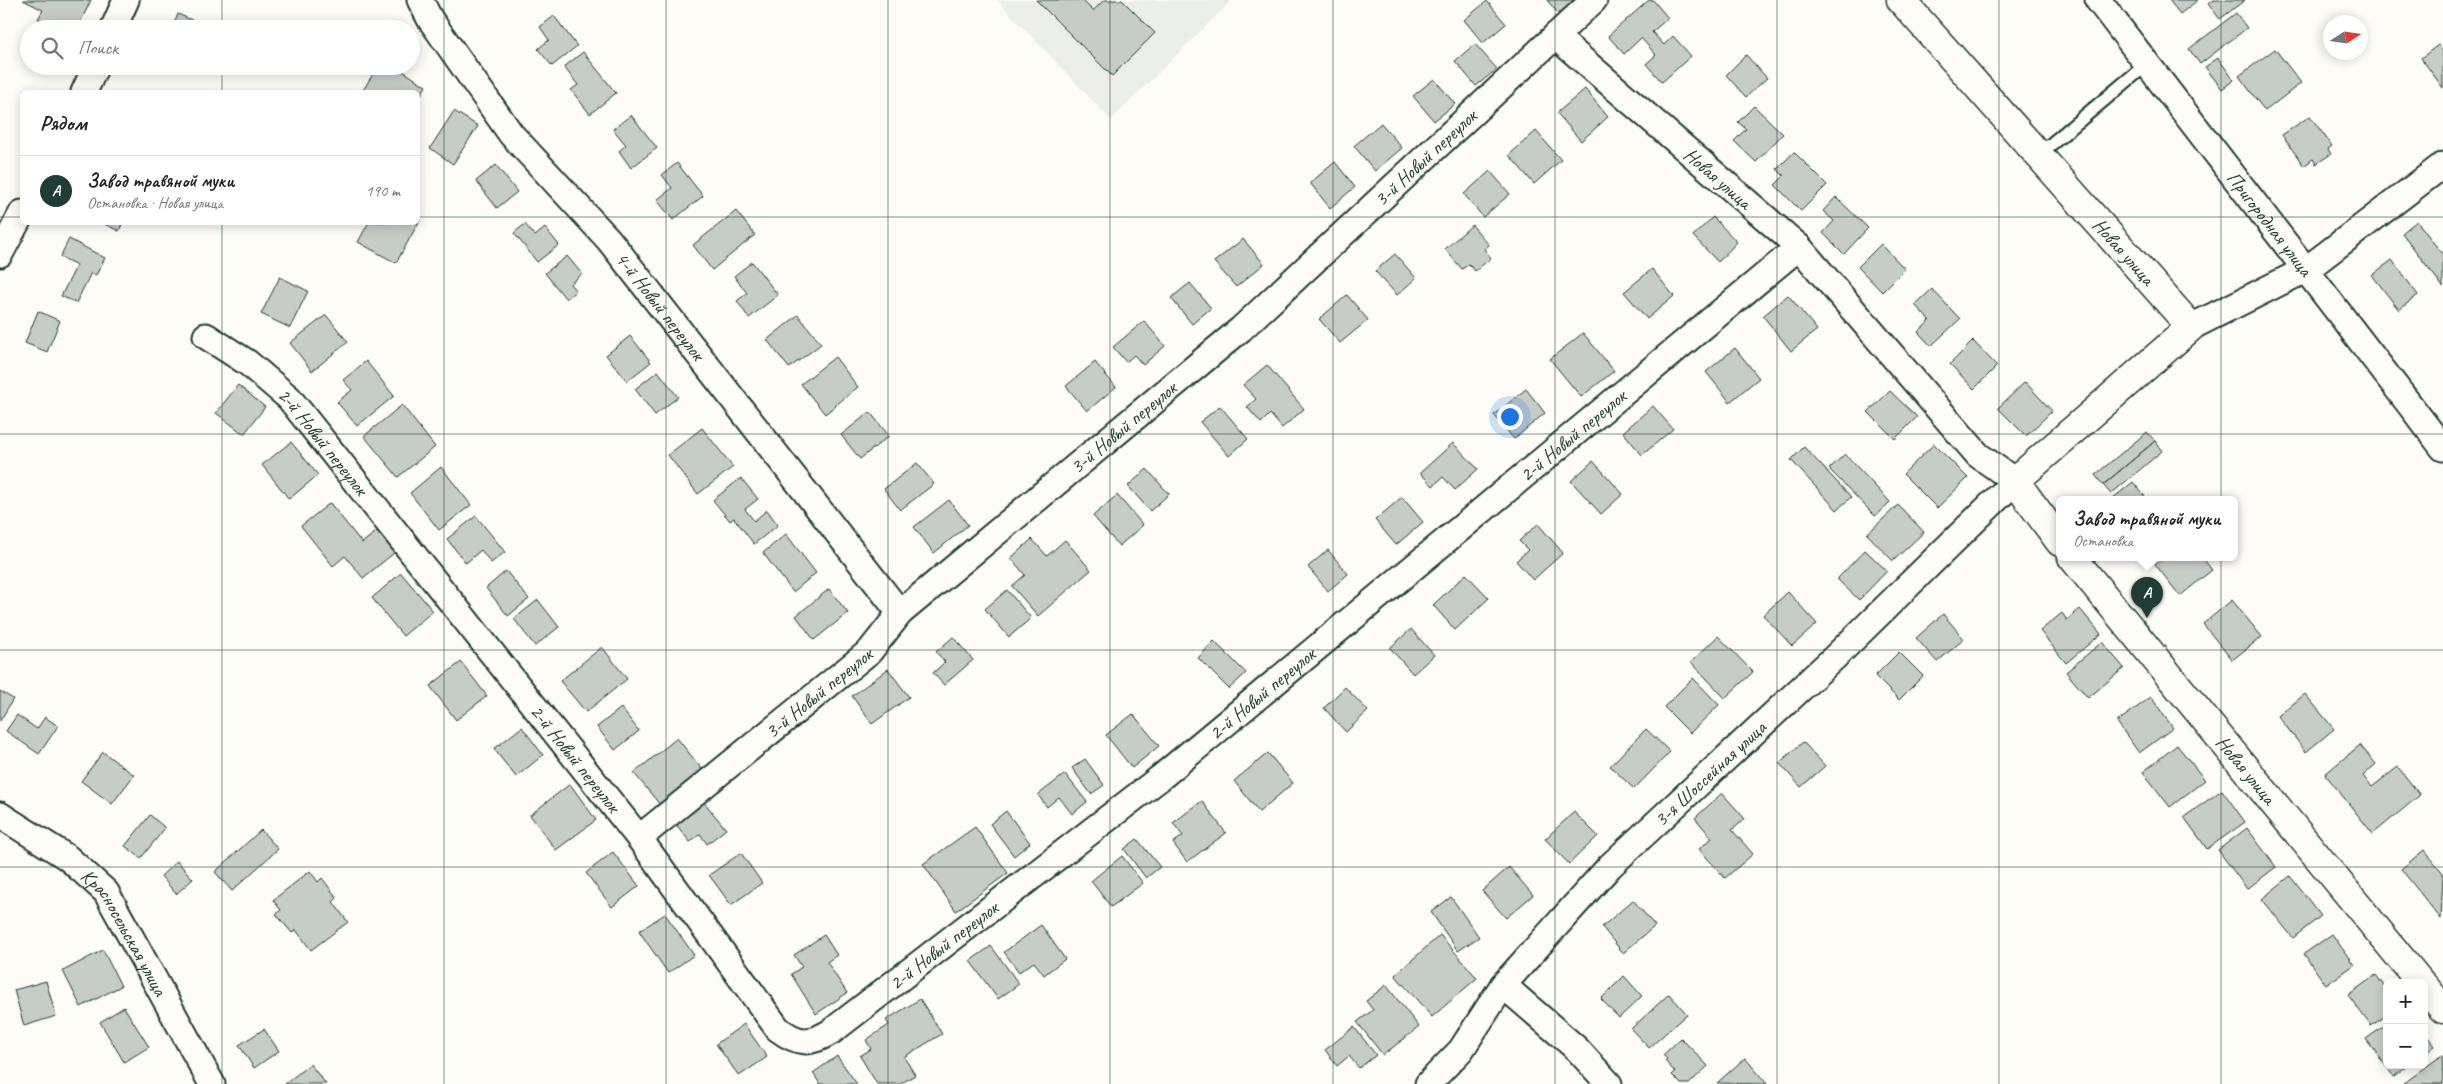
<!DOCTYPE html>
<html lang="ru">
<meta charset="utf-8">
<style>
:root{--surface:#fff;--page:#f6f6f6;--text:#202124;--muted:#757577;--line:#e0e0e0;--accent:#1f3d34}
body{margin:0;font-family:Caveat,sans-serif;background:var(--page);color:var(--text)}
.controls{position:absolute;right:15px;bottom:15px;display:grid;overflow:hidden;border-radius:8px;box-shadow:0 2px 12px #0003}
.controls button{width:45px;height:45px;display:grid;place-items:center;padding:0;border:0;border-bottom:1px solid var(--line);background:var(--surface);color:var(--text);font:25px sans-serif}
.compass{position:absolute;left:2323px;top:15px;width:45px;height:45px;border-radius:50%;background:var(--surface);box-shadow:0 2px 12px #0003;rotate:78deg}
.you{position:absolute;left:1509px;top:416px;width:18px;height:18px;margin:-12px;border:4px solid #fff;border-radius:50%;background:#1a73e8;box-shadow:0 0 0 8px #1a73e833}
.badge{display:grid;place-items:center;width:32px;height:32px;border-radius:50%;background:var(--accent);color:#fff;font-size:16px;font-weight:700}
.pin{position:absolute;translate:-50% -41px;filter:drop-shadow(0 1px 2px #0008)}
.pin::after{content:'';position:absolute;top:26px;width:18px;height:15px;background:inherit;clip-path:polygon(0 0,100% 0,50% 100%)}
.popup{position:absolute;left:2056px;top:496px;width:182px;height:65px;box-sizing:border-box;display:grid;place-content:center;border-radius:8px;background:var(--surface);filter:drop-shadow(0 1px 4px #0005);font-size:16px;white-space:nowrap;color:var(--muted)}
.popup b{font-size:19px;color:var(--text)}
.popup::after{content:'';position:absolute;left:50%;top:100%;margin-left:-10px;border:10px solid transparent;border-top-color:var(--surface)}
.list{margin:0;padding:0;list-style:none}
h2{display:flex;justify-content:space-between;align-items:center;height:65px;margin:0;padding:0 20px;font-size:21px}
h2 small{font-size:16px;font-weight:400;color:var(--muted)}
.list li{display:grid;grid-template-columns:32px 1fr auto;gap:15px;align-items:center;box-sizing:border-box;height:70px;padding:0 20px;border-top:1px solid var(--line)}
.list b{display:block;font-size:19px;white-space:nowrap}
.list p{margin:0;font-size:16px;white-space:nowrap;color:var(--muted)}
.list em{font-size:16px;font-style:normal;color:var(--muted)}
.icon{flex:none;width:28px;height:28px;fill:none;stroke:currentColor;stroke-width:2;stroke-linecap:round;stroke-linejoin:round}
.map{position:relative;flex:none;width:2443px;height:1084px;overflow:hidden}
.search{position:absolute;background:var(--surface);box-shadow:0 2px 12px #0003;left:20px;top:20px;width:400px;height:55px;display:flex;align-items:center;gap:12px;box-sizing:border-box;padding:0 18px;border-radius:28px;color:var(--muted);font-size:19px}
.panel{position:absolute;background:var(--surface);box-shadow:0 2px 12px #0003;left:20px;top:90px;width:400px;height:135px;border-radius:8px}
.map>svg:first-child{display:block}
.built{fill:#eceee9}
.building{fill:#c6cdc7;stroke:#1f3d34}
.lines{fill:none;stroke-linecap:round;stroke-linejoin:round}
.lane-casing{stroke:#1f3d34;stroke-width:16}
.street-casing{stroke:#1f3d34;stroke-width:29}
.secondary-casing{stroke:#1f3d34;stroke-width:31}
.lane{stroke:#fdfcf7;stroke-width:12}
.street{stroke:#fdfcf7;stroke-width:25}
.secondary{stroke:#fdfcf7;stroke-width:28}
.grid{fill:none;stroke:#1f3d34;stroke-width:1;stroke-opacity:0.55}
.labels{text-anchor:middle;stroke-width:5;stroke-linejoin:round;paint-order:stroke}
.street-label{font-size:20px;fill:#1f3d34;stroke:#fdfcf7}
</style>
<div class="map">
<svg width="2443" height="1084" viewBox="0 0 2443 1084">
<rect width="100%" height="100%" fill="#fdfcf7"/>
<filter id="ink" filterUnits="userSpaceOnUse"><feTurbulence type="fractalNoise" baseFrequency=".02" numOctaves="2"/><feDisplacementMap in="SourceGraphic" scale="10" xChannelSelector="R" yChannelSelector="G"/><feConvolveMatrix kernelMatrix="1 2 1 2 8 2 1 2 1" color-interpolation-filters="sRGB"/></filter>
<g filter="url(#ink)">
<path class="built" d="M997 0H1232L1111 120Z"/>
<path class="building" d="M23 0H91L78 27 65 20 60 29 38 19 43 10Z
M1036 0H1082L1093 11 1104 0H1122L1155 33 1112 76Z
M1547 0H1579L1560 16Z
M1649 0H1653L1668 18 1652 32 1664 45 1673 36 1691 56 1662 82 1646 64 1656 55 1641 38 1624 54 1608 36Z
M2169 0H2198L2180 14Z
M2214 0H2245L2220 19 2208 4Z
M1487 1 1506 24 1483 43 1464 20Z
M2236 13 2247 28 2200 64 2189 49Z
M178 14 212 29H172Z
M554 16 577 46 552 66 538 49 549 40 540 27Z
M1475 44 1497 69 1476 86 1455 61Z
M2438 45 2443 51V88L2421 58Z
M2275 49 2301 83 2265 111 2239 76Z
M583 52 616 93 590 114 571 90 578 85 564 67Z
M1746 55 1767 78 1746 97 1726 75Z
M2218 58 2234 80 2222 89 2205 67Z
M378 66H395L426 86 418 100V92H362Z
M1434 79 1455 104 1434 121 1413 96Z
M1585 89 1608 117 1581 141 1557 113Z
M1754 106 1783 134 1756 162 1734 141 1746 129 1738 122Z
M454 111 478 126 453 164 430 148Z
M631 115 657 148 631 168 619 151 626 145 613 129Z
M2310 116 2332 146 2328 149 2331 154 2316 164 2313 159 2304 166 2282 135Z
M1381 123 1402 148 1375 171 1354 146Z
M1536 131 1561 160 1534 184 1509 155Z
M1794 152 1827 185 1801 211 1775 185 1784 176 1777 169Z
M1335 162 1355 187 1330 208 1310 183Z
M677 163 703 196 673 220 657 200 672 188 662 175Z
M496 165 517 192 497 208 476 181Z
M1490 171 1510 194 1483 217 1464 194Z
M1836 197 1868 228 1844 254 1823 233 1834 221 1823 211Z
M736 211 755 235 712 270 693 245Z
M1713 217 1737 242 1718 262 1693 236Z
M418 219 420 220 396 263 358 242 369 222H418Z
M2417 221 2443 255V287L2402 233Z
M100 222H123L119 231Z
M525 224 535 236 545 228 559 245 537 262 514 233Z
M1472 225 1489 245 1484 249 1491 258 1475 271 1469 264 1462 269 1445 249Z
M69 239 105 258 96 275 91 273 76 303 61 296 77 265 60 257Z
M1243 239 1264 264 1236 287 1214 262Z
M1881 244 1905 269 1882 292 1858 267Z
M1395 254 1416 278 1397 295 1375 271Z
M567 256 582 274 570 284 576 291 566 299 545 273Z
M2392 260 2418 295 2399 310 2372 275Z
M752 262 778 295 749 318 737 301 747 293 734 276Z
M1652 269 1674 296 1647 319 1624 292Z
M280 277 308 291 290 328 261 314Z
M1190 283 1211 308 1192 324 1171 298Z
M1932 289 1960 319 1931 346 1918 332 1930 321 1915 305Z
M1347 295 1368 320 1340 343 1319 319Z
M1788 295 1817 330 1791 351 1763 316Z
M38 311 60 321 47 352 25 343Z
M326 315 348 342 312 371 290 343Z
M798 315 821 344 789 368 767 340Z
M1144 321 1165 346 1143 365 1134 355 1126 362 1113 347Z
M1583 333 1614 371 1581 397 1550 359Z
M630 336 651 362 627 381 606 355Z
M1973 341 1997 366 1974 389 1950 364Z
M1735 348 1759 378 1730 402 1706 372Z
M835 357 858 387 825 414 801 384Z
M366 361 394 396 357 426 337 402 352 390 343 380Z
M1095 362 1116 387 1087 411 1066 386Z
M1267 365 1304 409 1282 428 1270 414 1261 423 1247 407 1256 399 1243 385Z
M658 371 678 397 655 415 635 389Z
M2025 382 2052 411 2026 436 1998 408Z
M238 385 265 407 244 434 216 413Z
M1526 389 1545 413 1514 439 1494 415Z
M1890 391 1917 417 1895 439 1868 412Z
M402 405 435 447 398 477 364 436Z
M1220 406 1248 439 1229 456 1200 422Z
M1653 406 1673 429 1642 455 1623 432Z
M870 412 889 436 860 459 841 435Z
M702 428 733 467 698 494 668 455Z
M2147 432 2155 441 2103 485 2095 475Z
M2155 441 2162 451 2111 494 2103 485Z
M291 442 318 475 289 499 262 465Z
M1453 443 1478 469 1455 490 1443 477 1433 486 1420 473Z
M1934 444 1968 478 1937 508 1903 474Z
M1804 447 1851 497 1837 510 1791 460Z
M1845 454 1890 502 1875 516 1829 469Z
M1593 461 1623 494 1601 514 1571 481Z
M917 463 934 484 900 510 884 489Z
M441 467 471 505 439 530 410 493Z
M1147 469 1169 494 1150 511 1128 486Z
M741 478 758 499 745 509 754 521 767 510 778 525 754 544 734 518 730 521 713 500Z
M2133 482 2147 499H2112Z
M1117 495 1143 525 1119 546 1093 516Z
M1402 497 1423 522 1396 545 1375 520Z
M949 500 968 525 934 553 914 527Z
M330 503 362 543 381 528 399 549 363 578 345 556 333 566 301 526Z
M1898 505 1924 532 1893 561 1867 534Z
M476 516 505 552 491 563 481 550 466 563 447 539Z
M1538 524 1563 553 1533 580 1516 561 1528 550 1519 541Z
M786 534 816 573 793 592 763 553Z
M1032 539 1047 556 1065 540 1091 570 1038 616 1012 586 1025 575 1011 558Z
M1328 550 1348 574 1328 591 1308 567Z
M1865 550 1887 571 1859 600 1837 579Z
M2164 557H2202L2212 570 2180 596 2155 564Z
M506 571 529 599 508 616 486 588Z
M401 573 433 611 403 636 372 598Z
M1466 574 1489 598 1455 630 1433 605Z
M829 589 848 613 814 640 796 616Z
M1007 590 1031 618 1009 637 985 609Z
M1788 592 1817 624 1792 646 1763 615Z
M538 600 559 627 535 646 514 619Z
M2232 600 2262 637 2232 660 2203 624Z
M2080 609 2101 634 2066 663 2040 631 2062 613 2067 620Z
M1943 614 1964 639 1937 662 1916 638Z
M1411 629 1434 655 1413 674 1390 648Z
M1718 636 1753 672 1725 698 1691 662Z
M953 637 973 660 944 685 933 673 945 662 936 652Z
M1214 641 1246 673 1229 689 1198 658Z
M2102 642 2124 668 2088 698 2066 672Z
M602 647 627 679 586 712 560 681Z
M1899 652 1923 676 1899 700 1875 676Z
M461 662 487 696 456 720 430 686Z
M888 669 909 697 872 724 852 696Z
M1693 678 1719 705 1690 733 1664 707Z
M1345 687 1368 711 1346 732 1324 708Z
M0 691 13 699 0 721Z
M2305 694 2334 729 2306 752 2278 716Z
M2151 697 2173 728 2139 753 2117 722Z
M621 708 639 731 615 750 597 727Z
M1133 714 1159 746 1132 768 1106 735Z
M17 715 37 729 45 717 58 726 39 754 6 731Z
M522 727 543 755 516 777 494 749Z
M1646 729 1670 752 1634 789 1610 766Z
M677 738 704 772 661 806 634 773Z
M1803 742 1825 766 1801 787 1779 763Z
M2177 745 2205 780 2170 807 2143 772Z
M2360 745 2376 764 2363 776 2372 787 2398 767 2420 795 2373 834 2325 774Z
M103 752 134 775 112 804 81 781Z
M1268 753 1293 783 1259 812 1234 781Z
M1085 759 1104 785 1091 794 1072 768Z
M1065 774 1087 802 1072 814 1059 797 1047 807 1038 795Z
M570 784 596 820 556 850 530 815Z
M2222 790 2245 822 2207 849 2184 817Z
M1722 793 1745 819 1732 830 1753 854 1725 878 1699 849 1712 838 1695 818Z
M703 801 726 829 707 844 700 834 690 842 675 823Z
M1202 801 1226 833 1187 862 1173 843 1183 836 1173 823Z
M1006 811 1030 843 1014 856 990 824Z
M1574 812 1598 836 1569 864 1545 839Z
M150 815 165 828 141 858 125 846Z
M975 827 1008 873 956 911 923 864Z
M2247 828 2276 867 2247 889 2218 850Z
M261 830 278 849 232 891 215 872Z
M1137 839 1160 867 1146 878 1124 849Z
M2424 850 2443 873 2441 919 2401 869Z
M613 852 639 886 612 907 586 873Z
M741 853 762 883 731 905 709 875Z
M1122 856 1143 883 1111 907 1091 881Z
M177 861 193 879 176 894 161 876Z
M1509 867 1533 895 1506 918 1482 891Z
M310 871 318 882 322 878 337 898 333 902 348 922 311 950 296 930 292 933 276 914 281 910 273 900Z
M2290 876 2321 916 2293 938 2262 899Z
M1451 897 1479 937 1458 951 1431 912Z
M1633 900 1655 926 1623 953 1602 927Z
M665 914 694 955 668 973 639 931Z
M1041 925 1065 959 1044 975 1034 962 1019 972 1004 952Z
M2332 934 2354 965 2326 985 2304 954Z
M824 935 837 955 827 962 847 993 816 1014 791 974 802 967 794 955Z
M1440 935 1477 978 1432 1017 1395 975Z
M991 946 1019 984 998 999 970 961Z
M103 950 121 986 81 1007 63 971Z
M2376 975 2387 990V1015L2371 1026 2348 995Z
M1624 976 1642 996 1619 1018 1601 999Z
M46 981 56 1016 24 1026 14 990Z
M1386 985 1419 1027 1383 1055 1357 1022 1373 1010 1366 1001Z
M1669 994 1687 1014 1649 1048 1631 1029Z
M920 999 942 1034 904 1057 915 1075 900 1084H877L860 1056 871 1049 866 1040 889 1025 886 1020Z
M124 1007 149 1047 124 1062 100 1022Z
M744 1024 767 1057 739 1076 716 1044Z
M2387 1024V1065H2409L2394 1077 2366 1039Z
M1354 1027 1376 1055 1359 1068 1349 1056 1337 1066 1325 1050Z
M264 1029 279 1051 254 1068 239 1045Z
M2424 1032 2435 1046 2424 1054Z
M1681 1038 1708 1066 1689 1084H1681L1672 1075 1675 1072 1665 1061 1667 1059 1663 1055Z
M2442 1055 2443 1084H2403Z
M837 1056 857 1084H820L813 1073Z
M1745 1058 1767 1084 1717 1083Z
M310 1064 326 1084H285Z"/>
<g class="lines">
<g class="lane-casing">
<path id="lane" d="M2037 156 2147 64"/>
</g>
<g class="street-casing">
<g id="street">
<path id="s1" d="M420 0 430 19 511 134 609 240 900 613"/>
<path id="s2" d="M2098 0 2443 448"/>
<path d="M113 29 126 0"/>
<path d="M84 92 96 66"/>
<path d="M0 254 22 213"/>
<path d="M2191 327 2307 269 2443 165"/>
<path id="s3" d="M206 336 248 363 289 398 639 838 778 1029C798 1044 810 1045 832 1031L1160 778 1799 247"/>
<path id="s4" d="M0 815 68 858 106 892 212 1084"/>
<path id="s5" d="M639 838 870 651 900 613 1241 329 1594 0"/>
<path d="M1503 985 1577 1049 1609 1084"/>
<path id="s6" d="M1428 1084 1461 1050 1503 985 1610 866 1836 656 2015 481 1978 455 1799 247 1555 36"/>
</g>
</g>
<g class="secondary-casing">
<g id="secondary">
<path id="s7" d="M1901 0 2191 327 2015 481 2060 542"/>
<path id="s8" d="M2072 557 2421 983"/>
<path d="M2424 986 2443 1009"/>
</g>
</g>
<use href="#lane" class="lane"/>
<use href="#street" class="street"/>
<use href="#secondary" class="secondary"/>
</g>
</g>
<path class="grid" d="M222 0V29M444 0V1084M666 0V1084M888 0V1084M1110 0V1084M1333 0V1084M1555 0V1084M1777 0V1084M1999 0V1084M2221 0V1084M222 66V92M0 217H22M418 217H2443M222 222V1084M0 434H2443M0 650H2443M0 867H2443"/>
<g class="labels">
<g class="street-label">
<text dy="7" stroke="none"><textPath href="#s5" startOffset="1041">3-й Новый переулок</textPath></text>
<text transform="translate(1718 178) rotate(41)" y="7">Новая улица</text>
<text dy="7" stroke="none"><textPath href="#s2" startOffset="282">Пригородная улица</textPath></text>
<text dy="7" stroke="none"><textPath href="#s7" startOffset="336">Новая улица</textPath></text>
<text dy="7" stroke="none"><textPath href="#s1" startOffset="390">4-й Новый переулок</textPath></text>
<text dy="7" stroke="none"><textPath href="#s5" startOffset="636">3-й Новый переулок</textPath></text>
<text dy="7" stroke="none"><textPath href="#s3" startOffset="1912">2-й Новый переулок</textPath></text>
<text dy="7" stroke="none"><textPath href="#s3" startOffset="159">2-й Новый переулок</textPath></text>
<text dy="7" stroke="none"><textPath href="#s5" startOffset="231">3-й Новый переулок</textPath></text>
<text dy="7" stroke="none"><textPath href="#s3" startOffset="1508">2-й Новый переулок</textPath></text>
<text dy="7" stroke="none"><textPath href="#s3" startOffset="564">2-й Новый переулок</textPath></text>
<text dy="7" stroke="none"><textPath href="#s8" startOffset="275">Новая улица</textPath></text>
<text dy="7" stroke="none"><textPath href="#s6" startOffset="421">3-я Шоссейная улица</textPath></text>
<text dy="7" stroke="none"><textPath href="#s4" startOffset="175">Красносельская улица</textPath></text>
<text dy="7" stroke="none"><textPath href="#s3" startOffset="1102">2-й Новый переулок</textPath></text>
</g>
</g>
</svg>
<div class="controls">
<button>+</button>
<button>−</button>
</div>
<svg class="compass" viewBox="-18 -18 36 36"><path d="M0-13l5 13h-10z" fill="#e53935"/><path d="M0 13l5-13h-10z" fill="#757577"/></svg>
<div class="you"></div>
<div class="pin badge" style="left:2147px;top:618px">A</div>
<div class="popup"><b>Завод травяной муки</b>Остановка</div>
<div class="search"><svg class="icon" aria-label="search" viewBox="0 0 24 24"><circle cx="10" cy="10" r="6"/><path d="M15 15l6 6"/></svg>Поиск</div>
<section class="panel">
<h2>Рядом<small></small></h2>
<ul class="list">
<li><span class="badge">A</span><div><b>Завод травяной муки</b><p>Остановка · Новая улица</p></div><em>190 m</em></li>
</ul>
</section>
</div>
